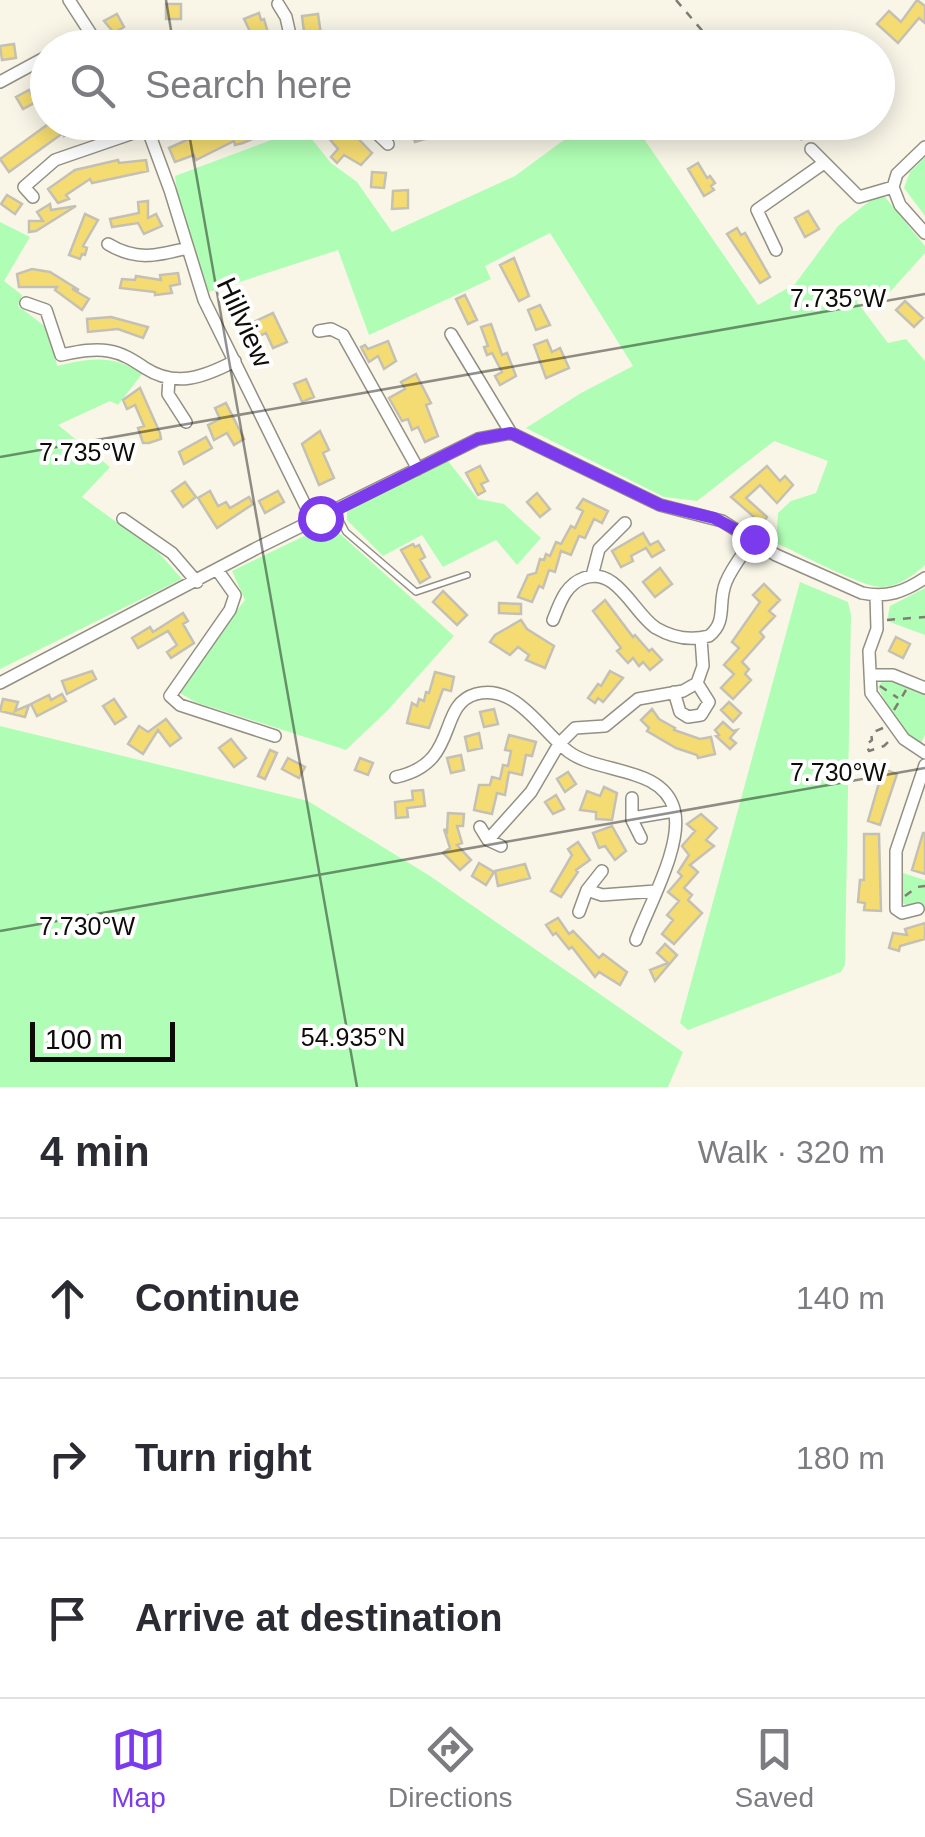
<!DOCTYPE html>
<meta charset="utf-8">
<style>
:root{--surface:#fff;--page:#f7f7f7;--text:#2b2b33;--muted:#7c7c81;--line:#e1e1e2;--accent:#7c3aed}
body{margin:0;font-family:Arial,sans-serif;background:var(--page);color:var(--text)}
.scale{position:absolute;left:30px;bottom:25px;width:145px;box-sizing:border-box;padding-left:10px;border:5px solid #0d0c08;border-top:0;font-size:28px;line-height:35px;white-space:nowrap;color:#0d0c08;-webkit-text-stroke:8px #fff;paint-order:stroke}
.stop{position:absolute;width:30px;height:30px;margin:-22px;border:8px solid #7c3aed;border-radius:50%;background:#fff}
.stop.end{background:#7c3aed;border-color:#fff;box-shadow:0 2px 10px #0008}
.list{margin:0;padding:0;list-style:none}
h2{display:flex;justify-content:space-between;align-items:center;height:130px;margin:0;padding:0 40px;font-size:42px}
h2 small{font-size:32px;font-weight:400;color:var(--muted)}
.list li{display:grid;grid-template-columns:65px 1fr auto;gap:30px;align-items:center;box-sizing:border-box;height:160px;padding:0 40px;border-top:2px solid var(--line)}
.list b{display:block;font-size:38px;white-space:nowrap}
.list em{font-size:32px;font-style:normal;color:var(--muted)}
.icon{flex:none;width:55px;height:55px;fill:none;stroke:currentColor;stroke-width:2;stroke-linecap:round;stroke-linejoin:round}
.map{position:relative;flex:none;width:925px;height:1087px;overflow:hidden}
.search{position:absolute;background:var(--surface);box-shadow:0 5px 25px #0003;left:30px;right:30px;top:30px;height:110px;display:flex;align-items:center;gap:25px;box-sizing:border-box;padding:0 35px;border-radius:55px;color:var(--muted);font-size:38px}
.sheet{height:610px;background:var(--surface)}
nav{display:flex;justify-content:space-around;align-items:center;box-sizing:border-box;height:140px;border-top:2px solid var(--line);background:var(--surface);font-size:28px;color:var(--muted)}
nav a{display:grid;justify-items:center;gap:5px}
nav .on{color:var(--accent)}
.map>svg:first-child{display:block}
.green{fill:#b0feb5}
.building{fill:#f5dc72;stroke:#c4c1b4;stroke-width:2.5}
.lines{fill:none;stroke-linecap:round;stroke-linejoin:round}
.service-casing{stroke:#939083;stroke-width:8}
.minor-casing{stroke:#939083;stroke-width:14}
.path{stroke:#7f7d74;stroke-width:2.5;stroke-dasharray:8 8;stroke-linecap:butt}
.service{stroke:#fff;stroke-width:5}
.minor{stroke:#fff;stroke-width:11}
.route{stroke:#7c3aed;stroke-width:12}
.ticks{fill:none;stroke:#0d0c08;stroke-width:2.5;stroke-opacity:0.45}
.labels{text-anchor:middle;stroke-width:8;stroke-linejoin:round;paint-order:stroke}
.street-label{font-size:28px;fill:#0d0c08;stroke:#fff}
.ticks-label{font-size:25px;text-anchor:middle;fill:#0d0c08;stroke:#fff;stroke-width:8;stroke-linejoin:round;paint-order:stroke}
</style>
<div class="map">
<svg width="925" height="1087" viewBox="0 0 925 1087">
<rect width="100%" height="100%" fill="#f9f6e8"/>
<path class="green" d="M587 123H633L758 305 795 284 838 226 881 192 925 246V253L889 293 873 284 857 302 888 343 906 339 925 361V565C914 575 898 587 882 587 863 588 797 552 776 543L778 513 791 501 816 493 828 461 774 441 697 501 664 497 526 428 581 393 633 366 550 233 485 266 491 279 369 335 338 250 209 292 178 200 175 176 303 128 331 163 357 182 392 232 515 176Z
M925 157V216L904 188 910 172Z
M0 222 30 237 4 281 22 295 18 306 50 330 57 366C89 358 114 354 142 374L118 405 110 401 58 425 110 467 82 497 159 553 182 579 0 669Z
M448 461 478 499 504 504 541 538 517 565 496 540 443 567 422 535 383 556 347 520V511Z
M329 524 454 636 388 710 346 750 195 702 175 690 245 600 232 571Z
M800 582 848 602 851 615 845 965 841 972 688 1030 680 1023Z
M925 588V635L887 621 890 606Z
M883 680 897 681 925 693V735L921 743C900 731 888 708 878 687Z
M0 726 308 801 430 876 683 1052 668 1087H0Z
M900 872 925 880V910L922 911 920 903 908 906 901 902Z"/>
<path class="building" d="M917 0 925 6V23L919 18 898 43 877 24 889 11 901 22Z
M166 4H181V19H166Z
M259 13 261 20 264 19 272 46 268 48H258L244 19Z
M117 14 124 27 114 33 104 21Z
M318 14 323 48H306L302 16Z
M14 44 16 58 2 60 0 46Z
M29 90 36 102 23 109 16 97Z
M51 122H87L64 136 63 133 9 172 0 159Z
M230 122H291L243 143 235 145 234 141 196 160 194 155 175 162 169 148 207 131 209 135Z
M315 122H342L372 153 361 165 344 155 337 163 331 157 338 149Z
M435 122 439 135 415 142 410 127Z
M118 160 119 163 146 160 148 171 92 183 90 179 66 195 69 199 58 203 48 189 75 170Z
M698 163 707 178 710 176 715 183 711 186 714 190 704 196 688 169Z
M372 172 386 173 384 188 371 187Z
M408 190V208L392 209 393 191Z
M7 195 22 204 15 214 1 204Z
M148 201V218L156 214 162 226 144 234 138 223 112 227 110 219 139 213 138 202Z
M50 204 51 210 76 206 36 231 29 232V221H43L37 212Z
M808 211 819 229 805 237 795 218Z
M85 214 98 220 83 246 87 248 85 255 82 254 80 259 69 255Z
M737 228 741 235 745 233 770 277 760 283 727 234Z
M514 258 529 296 519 301 500 265Z
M32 269 50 272 79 290 72 289 89 299 82 310 55 290 57 287H19L17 274Z
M178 273 180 284 170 286 172 293 155 295V292L120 288 122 279 135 280 136 276 161 280 160 275Z
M465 295 477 320 468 324 456 299Z
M905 301 923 318 914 327 896 310Z
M540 305 550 325 536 330 528 310Z
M273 313 287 342 273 348 266 333 250 340 243 327Z
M111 317 148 327 143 338 118 329 88 332 87 319Z
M491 324 502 355 507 353 516 376 500 385 495 376 502 372 492 353 487 355 484 347 488 346 481 327Z
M547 340 552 352 560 348 569 368 546 378 534 345Z
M388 341 396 361 384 369 378 356 369 362 361 347 365 345 368 349Z
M416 374 431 403 426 405 438 436 425 442 418 427 412 430 408 419 402 421 389 398 405 389 401 382Z
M306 379 314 397 302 402 294 384Z
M140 388 160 433 161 439 149 443H143L138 428 144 426 135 405 127 409 123 400Z
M226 403 244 439 234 445 227 433 214 440 208 425 220 419 215 408Z
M320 431 329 450 323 453 334 478 319 485 302 444Z
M206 437 212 448 184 464 179 452Z
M480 466 488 481 481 484 485 491 478 495 466 473Z
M767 466 780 481 785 476 793 485 777 503 760 485 746 498 767 517 762 524 731 497Z
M185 482 196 497 183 507 172 491Z
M210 491 218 506 226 502 230 508 249 497 253 504 217 528 198 498Z
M278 491 284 502 265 513 259 501Z
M537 493 550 509 540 517 527 502Z
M583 499 608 511 602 523 594 519 585 538 579 536 571 555 561 551 555 572 549 570 543 588 539 586 532 602 518 597 528 575 536 573 540 559 544 560 546 554 550 556 556 542 561 544 571 526 575 528 583 511 577 508Z
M643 533 650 545 658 541 664 550 652 557 646 548 631 556 633 561 621 567 612 551Z
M413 544 415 547 419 545 425 557 420 560 430 577 420 583 401 550Z
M660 568 672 584 655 597 643 582Z
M764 584 780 600 769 611 775 616 760 632 764 637 742 662 749 669 745 674 751 680 733 699 721 688 734 674 724 665 739 648 732 642 760 602 753 595Z
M443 591 467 615 457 625 433 602Z
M605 600 633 637 635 635 649 651 652 649 662 660 650 670 643 662 639 666 633 658 628 663 617 651 621 648 593 611Z
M499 603 521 604V614L499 613Z
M183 613 188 621 183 624 194 643 171 658 167 652 177 645 168 631 138 648 132 638 150 627 153 632Z
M521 620 527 629 554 646 545 668 526 660 529 655 518 647 510 655 490 642 495 635Z
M896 637 910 644 903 658 889 651Z
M92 671 96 679 67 694 62 681Z
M610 671 623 678 603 702 598 698 595 703 588 698 598 684 601 686Z
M435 672 454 677 451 691 443 689 429 728 407 723 412 703 417 706 419 699 424 701 426 692 429 693Z
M62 694 66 701 37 716 31 704 49 695 51 700Z
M3 699 18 702 15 711 29 705 25 717 0 711Z
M114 699 126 717 115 724 103 706Z
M729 702 741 713 733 722 721 710Z
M494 709 498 724 484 727 480 712Z
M652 709 659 719 675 728 674 730 700 739 711 737 715 754 698 758 697 755 676 748 647 731 649 728 641 720Z
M166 719 181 738 170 746 158 730 143 754 128 744 139 726 148 732Z
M723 722 733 731 737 730 730 738 736 743 730 749 716 736 719 735 715 730Z
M479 733 482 748 468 751 465 737Z
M509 735 536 742 532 756 526 755 522 775 509 772 505 795 497 793 492 814 474 810 479 785H490L492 777 500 779 503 765 508 766 511 751 505 750Z
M231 739 246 758 234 767 219 748Z
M270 750 277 753 265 779 258 776Z
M461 755 464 770 451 773 447 758Z
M288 758 305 767 299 778 282 769Z
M360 758 373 763 368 775 355 770Z
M883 769 897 774 880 825 868 821Z
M568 772 576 784 565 792 557 779Z
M604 787 617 793 612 820 596 819V812L580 810 587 791 600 796Z
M423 790 425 806 407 808 408 817 396 818 395 802 413 800 412 791Z
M556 795 564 809 553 814 545 802Z
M448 813 464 814 463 826H457L462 843 457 845 471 860 460 870 443 853 450 848 444 829 447 832Z
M701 814 717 828 706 840 714 846 690 865 698 872 684 888 692 895 688 900 702 913 674 944 662 934 673 920 667 915 679 901 668 892 682 876 678 872 689 855 682 846 695 831 687 824Z
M612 826 626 851 615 860 605 846 599 848 593 833Z
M923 833H925V874L912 870Z
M864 834H879L881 911 864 910 865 903 858 902 860 880H864Z
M578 842 590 860 576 870 578 872 561 897 551 891 572 855 568 849Z
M479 863 494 872 486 885 472 876Z
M525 864 530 878 498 886 495 871Z
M558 918 569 934 573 931 599 958 603 954 627 972 620 985 599 972 595 977 572 947 569 949 556 933 553 935 546 925Z
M925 923V939L900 946 899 951 889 948 893 933 907 935 905 929Z
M665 944 677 955 655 981 650 970 668 963 657 953Z"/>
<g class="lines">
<g class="service-casing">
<path id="service" d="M336 513 346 532 416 592 467 575"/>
</g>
<g class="minor-casing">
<path id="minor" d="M69 0 100 48
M278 4 286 17 293 48
M72 48 92 39
M0 82 48 56
M145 122 170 190 204 300 313 521
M365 122 388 144
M151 135 181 122
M925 147 897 174 893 187 900 205 925 233
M811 149 859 197 893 187
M33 197 24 187 55 160 148 128
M108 244C136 261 157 256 187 248
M776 250 757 210 824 163
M26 303 46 310 61 355C76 352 93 348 109 351 122 353 133 360 145 368 176 388 204 377 235 361
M319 331 331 329 343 335 418 469
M451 334 511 433
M169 379 168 394 186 422
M123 519 172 553 197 582
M218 571 235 595 230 610 170 696 180 705 275 736
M592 576 599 549 625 523
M876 596 877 629 869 651 871 693 904 739 925 753
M553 620C560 603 565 585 584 578 617 566 634 614 656 628 673 638 690 641 709 636 728 621 717 603 726 582 732 567 744 553 753 539
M870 675H893L925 688
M0 683 255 549 478 439 511 433 660 505 722 521 776 555 862 593C887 598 904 592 925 578
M674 692 680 712 688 717 701 715 709 702 697 683
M396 777C461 763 436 705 476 694 516 683 542 732 569 752 599 774 662 766 674 809 684 844 648 907 636 940
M632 798V820L641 838
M632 818 674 811
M480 827 488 840 501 846
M488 840 531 792 559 744 575 728 605 726 638 699 683 691 697 683 703 666 701 638
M587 890 602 895 656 891
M918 909 902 913 896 909V851L925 765
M579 912 587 890 602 871"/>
</g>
<path class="path" d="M676 0 717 48
M786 122 802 140
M887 620 925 617
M880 686 898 698
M894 710 906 690
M883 728 871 733 872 740 866 745 869 751 884 746 891 739
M905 896 917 887 925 886"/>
<use href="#service" class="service"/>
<use href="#minor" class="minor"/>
</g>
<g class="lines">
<path class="route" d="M320 518 478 439 511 433 660 505 714 518 754 539"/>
</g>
<path class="ticks" d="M166 0 174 48M187 122 357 1087M0 457 925 294M0 931 925 768"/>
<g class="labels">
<g class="street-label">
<text transform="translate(245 322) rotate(65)" y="10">Hillview</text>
</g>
</g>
<g class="ticks-label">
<text x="838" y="307">7.735°W</text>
<text x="87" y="461">7.735°W</text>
<text x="838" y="781">7.730°W</text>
<text x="87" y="935">7.730°W</text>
<text x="353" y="1046">54.935°N</text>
</g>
</svg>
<div class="scale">100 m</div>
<div class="stop" style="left:320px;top:518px"></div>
<div class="stop end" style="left:754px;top:539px"></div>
<div class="search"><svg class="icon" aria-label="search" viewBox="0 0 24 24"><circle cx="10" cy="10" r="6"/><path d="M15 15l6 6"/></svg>Search here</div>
</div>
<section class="sheet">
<h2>4 min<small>Walk · 320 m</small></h2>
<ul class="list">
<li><svg class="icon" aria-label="ahead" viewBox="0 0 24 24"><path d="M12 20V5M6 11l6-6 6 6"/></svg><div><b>Continue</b></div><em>140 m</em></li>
<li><svg class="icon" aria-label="right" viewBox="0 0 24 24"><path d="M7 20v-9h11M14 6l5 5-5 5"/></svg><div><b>Turn right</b></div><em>180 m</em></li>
<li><svg class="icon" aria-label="arrive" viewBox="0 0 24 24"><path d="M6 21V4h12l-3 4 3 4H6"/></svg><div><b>Arrive at destination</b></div></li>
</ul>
</section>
<nav>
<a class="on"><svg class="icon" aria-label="map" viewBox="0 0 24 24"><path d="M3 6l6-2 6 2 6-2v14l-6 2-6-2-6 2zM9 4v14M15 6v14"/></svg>Map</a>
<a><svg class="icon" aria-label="directions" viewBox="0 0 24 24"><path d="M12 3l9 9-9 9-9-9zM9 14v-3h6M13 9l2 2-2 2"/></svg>Directions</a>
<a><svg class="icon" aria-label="saved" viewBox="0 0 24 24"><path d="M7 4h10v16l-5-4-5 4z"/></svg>Saved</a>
</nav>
